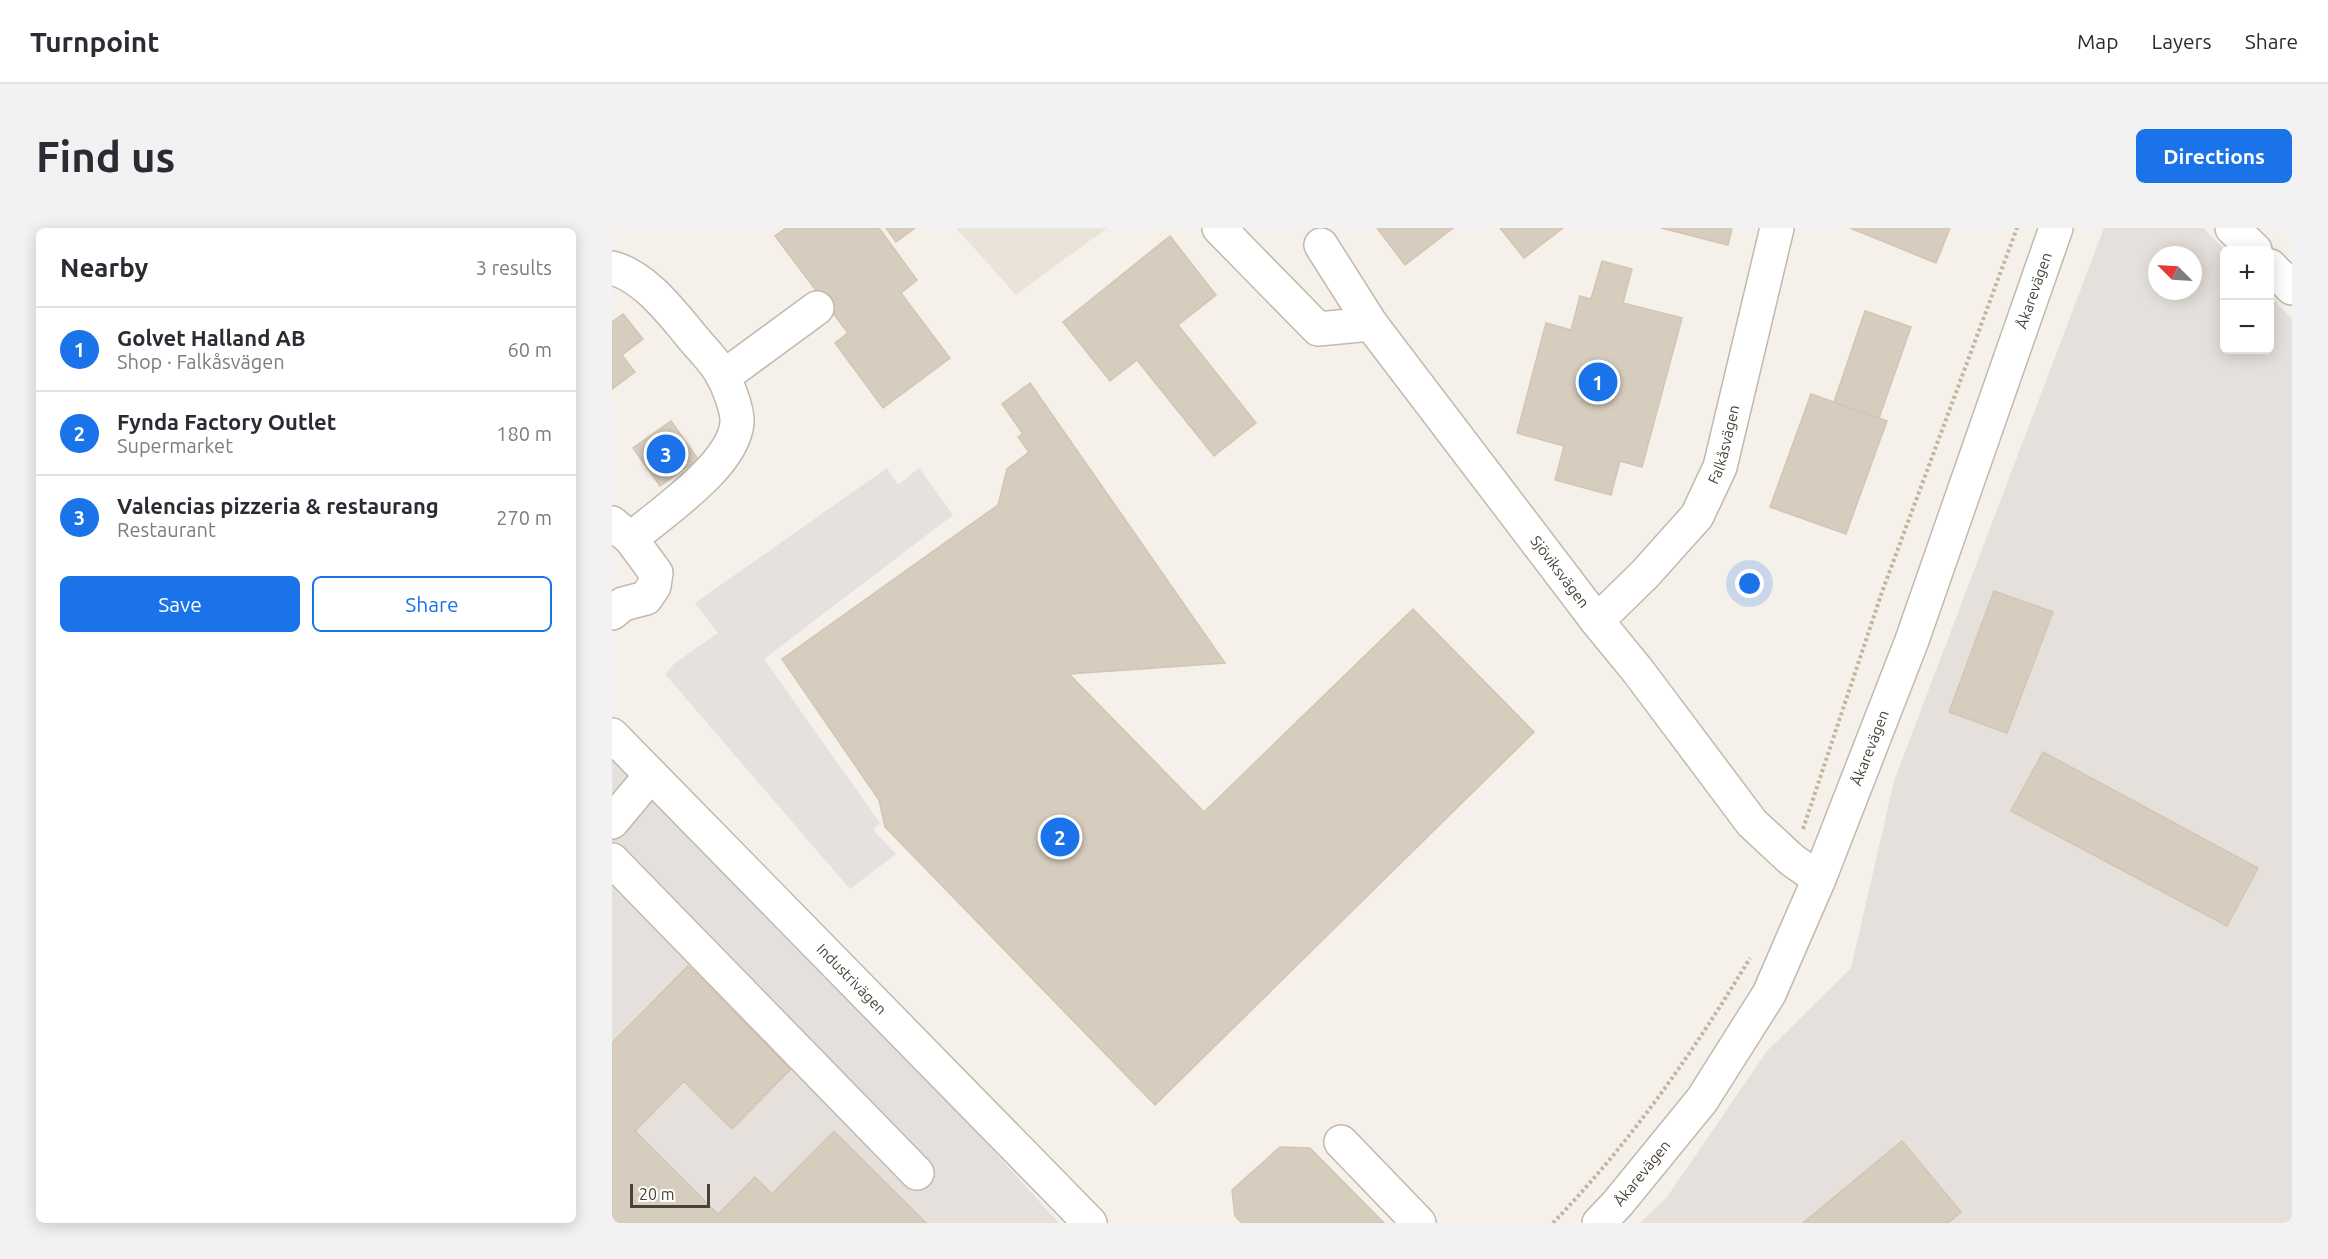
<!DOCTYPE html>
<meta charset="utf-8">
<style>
:root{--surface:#fff;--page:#f2f2f3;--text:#2b2b33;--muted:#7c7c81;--line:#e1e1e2;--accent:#1a73e8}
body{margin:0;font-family:Ubuntu,sans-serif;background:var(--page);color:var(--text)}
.controls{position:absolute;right:18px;top:18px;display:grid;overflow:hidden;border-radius:9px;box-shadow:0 3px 15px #0003}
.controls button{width:54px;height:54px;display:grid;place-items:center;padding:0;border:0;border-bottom:2px solid var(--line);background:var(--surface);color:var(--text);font:30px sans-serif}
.compass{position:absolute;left:1536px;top:18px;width:54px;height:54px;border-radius:50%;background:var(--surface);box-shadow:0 3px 15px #0003;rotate:294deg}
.scale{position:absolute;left:18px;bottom:15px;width:80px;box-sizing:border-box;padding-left:6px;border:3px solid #4a4238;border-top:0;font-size:16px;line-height:21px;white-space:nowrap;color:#4a4238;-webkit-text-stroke:4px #fff;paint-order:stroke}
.you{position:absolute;left:1138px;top:356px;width:21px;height:21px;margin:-15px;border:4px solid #fff;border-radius:50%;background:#1a73e8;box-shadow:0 0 0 9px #1a73e833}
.badge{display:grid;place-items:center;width:39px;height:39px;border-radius:50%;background:var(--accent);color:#fff;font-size:20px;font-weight:700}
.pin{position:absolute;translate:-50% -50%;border:3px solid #fff;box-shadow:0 2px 6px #0006}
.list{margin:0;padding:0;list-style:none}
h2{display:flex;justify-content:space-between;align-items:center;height:78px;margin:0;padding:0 24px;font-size:26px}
h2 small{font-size:20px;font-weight:400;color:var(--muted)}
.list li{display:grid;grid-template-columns:39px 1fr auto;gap:18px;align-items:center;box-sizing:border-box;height:84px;padding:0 24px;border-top:2px solid var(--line)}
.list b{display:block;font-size:22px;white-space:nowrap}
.list p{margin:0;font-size:20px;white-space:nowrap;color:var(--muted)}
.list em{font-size:20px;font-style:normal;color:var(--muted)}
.actions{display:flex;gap:12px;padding:18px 24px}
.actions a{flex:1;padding:14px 0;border:2px solid var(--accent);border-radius:9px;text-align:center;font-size:21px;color:var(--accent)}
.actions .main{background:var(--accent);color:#fff}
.map{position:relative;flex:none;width:1680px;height:995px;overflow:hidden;border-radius:9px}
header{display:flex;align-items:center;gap:36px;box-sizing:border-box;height:84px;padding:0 30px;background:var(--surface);border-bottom:2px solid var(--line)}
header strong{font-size:28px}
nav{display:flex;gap:33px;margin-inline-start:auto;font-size:21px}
.intro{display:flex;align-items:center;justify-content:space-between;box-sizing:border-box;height:144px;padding:0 36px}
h1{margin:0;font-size:42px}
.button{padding:15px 27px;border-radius:9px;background:var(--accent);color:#fff;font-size:21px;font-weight:700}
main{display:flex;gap:36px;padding:0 36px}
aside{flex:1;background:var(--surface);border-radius:9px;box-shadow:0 3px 15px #0003}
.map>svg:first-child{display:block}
.residential{fill:#e9e3d8}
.industrial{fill:#e5e0db;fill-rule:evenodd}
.parking{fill:#e4e1de}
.building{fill:#d7cdbf;stroke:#d3c5b2;stroke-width:1.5}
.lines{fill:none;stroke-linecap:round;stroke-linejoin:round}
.minor-casing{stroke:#c1b9ac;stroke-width:36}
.path{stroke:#c4b49d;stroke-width:4;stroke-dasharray:3 3;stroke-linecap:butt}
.minor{stroke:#fff;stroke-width:33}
.labels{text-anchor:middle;stroke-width:5;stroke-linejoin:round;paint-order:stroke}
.street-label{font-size:15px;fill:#4a4238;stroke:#fff}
</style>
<header>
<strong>Turnpoint</strong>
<nav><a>Map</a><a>Layers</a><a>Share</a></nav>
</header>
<div class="intro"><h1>Find us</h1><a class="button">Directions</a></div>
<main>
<aside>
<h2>Nearby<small>3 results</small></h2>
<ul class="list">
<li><span class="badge">1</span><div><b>Golvet Halland AB</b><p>Shop · Falkåsvägen</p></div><em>60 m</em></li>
<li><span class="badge">2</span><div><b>Fynda Factory Outlet</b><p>Supermarket</p></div><em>180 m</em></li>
<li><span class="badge">3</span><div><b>Valencias pizzeria &amp; restaurang</b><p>Restaurant</p></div><em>270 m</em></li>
</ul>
<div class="actions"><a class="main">Save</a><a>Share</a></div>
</aside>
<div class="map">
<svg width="1680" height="995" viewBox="0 0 1680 995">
<rect width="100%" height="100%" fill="#f5f1ea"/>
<path class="residential" d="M344 0H495L404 67Z"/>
<path class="industrial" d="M1492 0H1591L1613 22 1612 122H1658V68L1680 91V995H1028L1055 969 1155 823 1239 740 1282 553ZM1545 27H1581V63H1545Z
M0 513 53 560 447 995H0Z"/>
<path class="parking" d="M275 240 286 257 307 240 341 287 152 431 268 595 261 602 284 626 238 661 53 446 63 435 106 405 83 375Z"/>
<path class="building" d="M174 0H267L305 52 289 65 338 130 271 180 223 115 236 105 163 8Z
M274 0H303L284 14Z
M765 0H841L793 37Z
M888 0H951L912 30Z
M1049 0H1120L1116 17Z
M1238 0H1338L1324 35Z
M558 8 604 67 566 97 644 195 602 228 525 132 498 153 451 94Z
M990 33 1020 41 1011 75 1070 90 1030 239 1008 233 999 267 943 252 952 218 905 205 934 95 959 102 968 68 979 71Z
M1253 83 1299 99 1267 190 1222 174Z
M11 86 31 111 10 127 23 144 0 161V94Z
M418 155 613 435 457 446 592 584 801 381 922 504 543 877 273 599 267 572 170 431 386 277 395 241 417 224 406 209 411 206 390 176Z
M1199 166 1275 193 1234 306 1158 279Z
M59 193 86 231 48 258 21 220Z
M1382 363 1441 384 1395 505 1337 484Z
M1431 524 1646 640 1615 698 1399 583Z
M76 738 179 841 120 901 72 853 23 903 106 986 143 949 160 966 222 903 314 995H0V815Z
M1290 913 1349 984 1336 995H1191Z
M668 919 698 920 772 995H630L623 988 620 962Z"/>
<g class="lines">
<g class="minor-casing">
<g id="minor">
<path d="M607 0 706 101 759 96"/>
<path d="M1620 0 1643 22"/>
<path id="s1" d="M709 17 759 96 985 393 1026 443 1140 595 1180 632 1207 651"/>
<path d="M1658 38 1680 60"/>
<path d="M0 40C30 47 57 81 76 104 86 117 99 129 108 143 115 154 126 182 125 195 121 238 50 284 19 311"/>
<path d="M111 149 205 80"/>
<path d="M0 295 19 311 44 345 42 358 34 370 11 376 0 385"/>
<path id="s2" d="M985 393 1033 346 1085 288 1108 239 1165 0"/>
<path id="s3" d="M0 507 478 995"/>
<path d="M0 594 39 547"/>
<path d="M0 632 305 945"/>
<path d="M729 914 807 995"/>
<path id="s4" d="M987 995 1006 975 1090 872 1157 766 1207 651 1299 415 1444 0"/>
</g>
</g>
<path class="path" d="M1191 601 1270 364 1405 0
M941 995C1018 915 1081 825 1138 730"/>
<use href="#minor" class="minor"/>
</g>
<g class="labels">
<g class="street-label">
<text dy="5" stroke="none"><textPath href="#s4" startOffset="1038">Åkarevägen</textPath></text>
<text dy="5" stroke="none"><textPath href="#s2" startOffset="222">Falkåsvägen</textPath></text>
<text dy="5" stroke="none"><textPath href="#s1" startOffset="405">Sjöviksvägen</textPath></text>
<text dy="5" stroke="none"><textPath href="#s4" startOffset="552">Åkarevägen</textPath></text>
<text dy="5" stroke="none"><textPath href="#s3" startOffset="342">Industrivägen</textPath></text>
<text dy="5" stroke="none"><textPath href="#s4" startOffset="66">Åkarevägen</textPath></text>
</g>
</g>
</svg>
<div class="controls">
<button>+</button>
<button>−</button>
</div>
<svg class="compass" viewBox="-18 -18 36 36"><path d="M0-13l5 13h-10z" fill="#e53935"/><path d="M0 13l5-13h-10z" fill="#7c7c81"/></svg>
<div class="scale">20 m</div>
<div class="you"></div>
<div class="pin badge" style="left:986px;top:154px">1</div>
<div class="pin badge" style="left:448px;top:609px">2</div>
<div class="pin badge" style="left:54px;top:226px">3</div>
</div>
</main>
